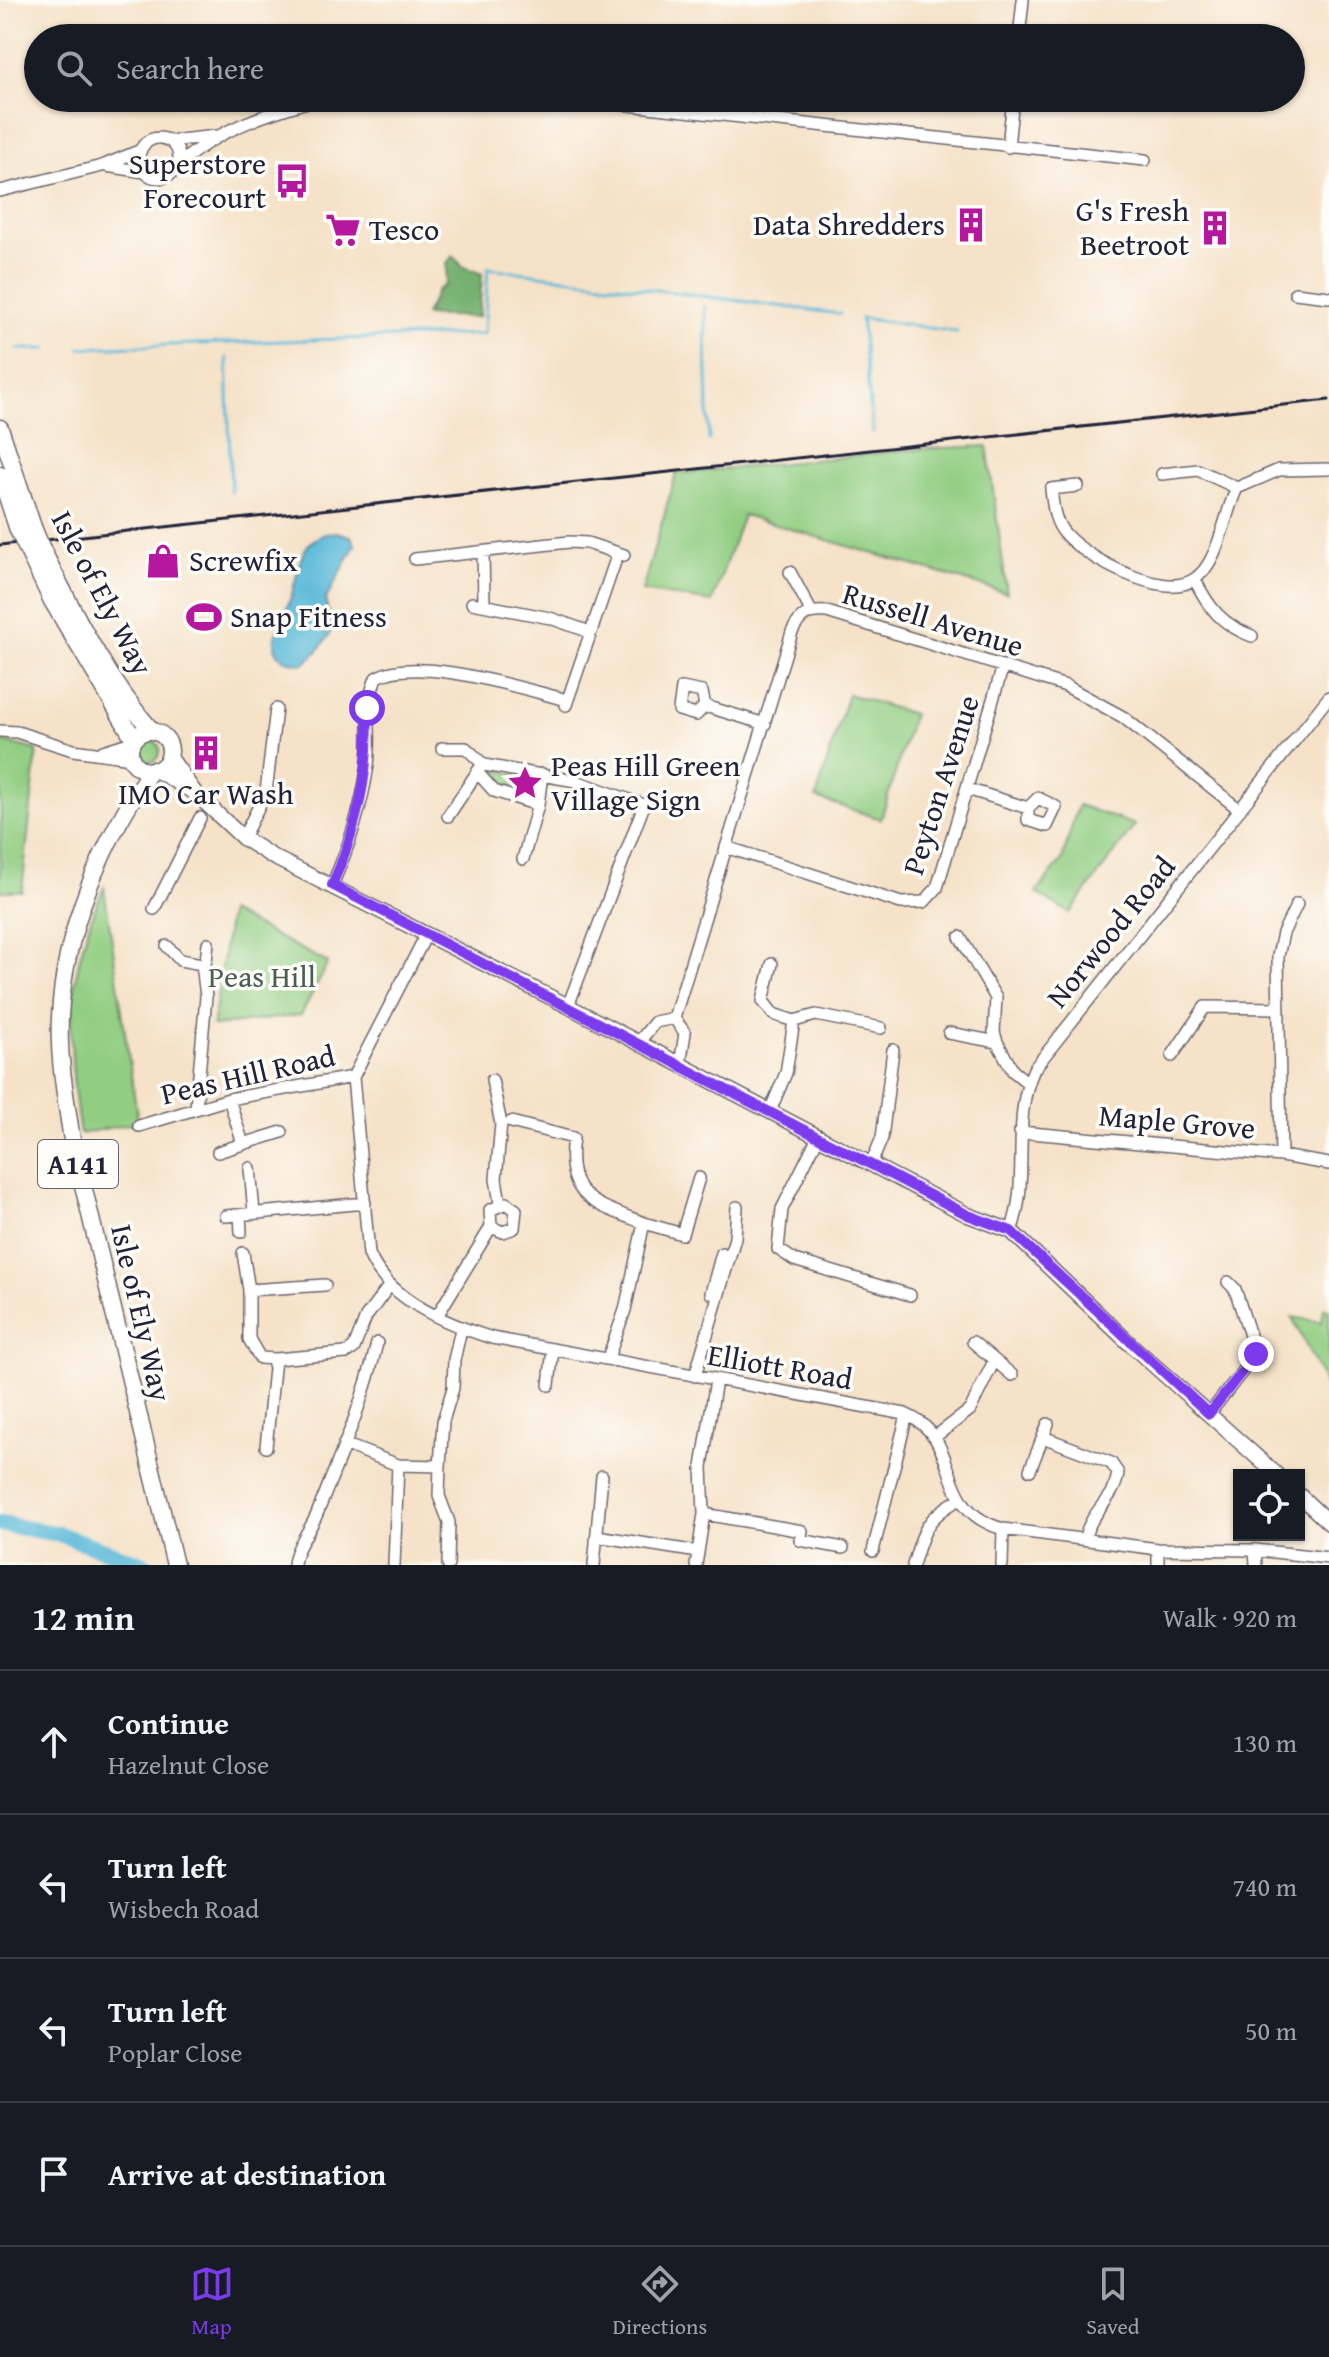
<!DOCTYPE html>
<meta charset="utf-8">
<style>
:root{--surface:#171b24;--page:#242831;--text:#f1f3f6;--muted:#9ea1a6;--line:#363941;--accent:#7c3aed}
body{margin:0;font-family:"Gentium Book Plus",serif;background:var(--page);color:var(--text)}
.controls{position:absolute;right:24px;bottom:24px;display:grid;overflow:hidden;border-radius:0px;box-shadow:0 2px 6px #0004}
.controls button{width:72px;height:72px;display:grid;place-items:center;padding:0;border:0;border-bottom:2px solid var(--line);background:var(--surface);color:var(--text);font:40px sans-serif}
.stop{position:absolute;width:24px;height:24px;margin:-18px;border:6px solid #7c3aed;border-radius:50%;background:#fff}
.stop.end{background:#7c3aed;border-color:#fff;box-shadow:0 2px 8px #0008}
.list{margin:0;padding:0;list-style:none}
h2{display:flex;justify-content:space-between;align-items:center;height:104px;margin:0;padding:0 32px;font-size:34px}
h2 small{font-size:26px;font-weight:400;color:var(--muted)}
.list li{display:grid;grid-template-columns:52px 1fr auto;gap:24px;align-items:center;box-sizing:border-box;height:144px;padding:0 32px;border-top:2px solid var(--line)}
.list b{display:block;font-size:30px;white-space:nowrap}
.list p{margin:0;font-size:26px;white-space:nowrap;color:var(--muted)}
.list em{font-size:26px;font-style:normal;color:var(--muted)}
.icon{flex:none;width:44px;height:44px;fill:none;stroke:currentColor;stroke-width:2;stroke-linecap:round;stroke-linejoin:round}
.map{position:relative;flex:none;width:1329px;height:1565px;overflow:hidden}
.search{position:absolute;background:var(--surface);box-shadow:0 2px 6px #0004;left:24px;right:24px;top:24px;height:88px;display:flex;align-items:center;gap:20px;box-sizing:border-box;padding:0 28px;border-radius:44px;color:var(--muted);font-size:30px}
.sheet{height:680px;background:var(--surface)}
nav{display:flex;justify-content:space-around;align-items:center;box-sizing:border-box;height:112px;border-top:2px solid var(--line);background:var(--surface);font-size:22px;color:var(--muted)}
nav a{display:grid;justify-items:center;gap:4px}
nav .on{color:var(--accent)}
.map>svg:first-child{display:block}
.green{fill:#92ce82;stroke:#5a785e;stroke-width:2}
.forest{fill:#75b170;stroke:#4c6a56;stroke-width:2}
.water{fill:#5ab9d8;stroke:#3e6e8a;stroke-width:2}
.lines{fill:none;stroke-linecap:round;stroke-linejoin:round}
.stream{stroke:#5ab9d8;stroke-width:3}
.river{stroke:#5ab9d8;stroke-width:16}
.minor-casing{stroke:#6c656c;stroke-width:14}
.major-casing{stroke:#6c656c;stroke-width:17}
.highway-casing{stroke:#6c656c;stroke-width:19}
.minor{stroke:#fff;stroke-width:11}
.major{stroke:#fff;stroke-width:14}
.highway{stroke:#fff;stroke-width:16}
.rail{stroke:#22223b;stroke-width:3}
.highway-bridge-casing{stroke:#6c656c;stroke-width:19;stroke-linecap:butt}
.highway-bridge{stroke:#fff;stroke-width:16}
.route{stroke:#7c3aed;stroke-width:10}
.labels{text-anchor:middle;stroke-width:7;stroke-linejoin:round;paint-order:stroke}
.shield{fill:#fdfcf7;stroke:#646373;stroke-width:2}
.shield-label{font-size:28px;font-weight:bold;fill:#22223b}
.poi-label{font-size:30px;fill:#22223b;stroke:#fdfcf7;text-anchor:start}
.street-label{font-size:30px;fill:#22223b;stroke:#fdfcf7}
.park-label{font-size:30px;fill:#495e54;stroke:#fdfcf7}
</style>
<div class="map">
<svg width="1329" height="1565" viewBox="0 0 1329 1565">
<rect width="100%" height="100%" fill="#fdfcf7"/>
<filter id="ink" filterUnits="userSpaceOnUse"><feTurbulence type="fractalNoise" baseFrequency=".0125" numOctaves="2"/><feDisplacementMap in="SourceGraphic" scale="16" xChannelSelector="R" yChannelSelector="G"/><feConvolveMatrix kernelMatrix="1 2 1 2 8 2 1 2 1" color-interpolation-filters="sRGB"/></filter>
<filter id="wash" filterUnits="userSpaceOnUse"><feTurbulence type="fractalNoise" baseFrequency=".006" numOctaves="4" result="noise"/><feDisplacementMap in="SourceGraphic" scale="32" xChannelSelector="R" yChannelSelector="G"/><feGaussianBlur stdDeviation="1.8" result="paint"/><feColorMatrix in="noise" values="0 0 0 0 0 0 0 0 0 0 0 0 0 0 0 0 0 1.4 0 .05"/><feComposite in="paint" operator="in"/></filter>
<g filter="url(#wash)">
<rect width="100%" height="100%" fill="#f5e2c8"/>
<path class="green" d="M987 446 1007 593 743 515 712 602 642 591 676 474 920 449Z
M848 694 913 714 881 819 816 798Z
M138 751a11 11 0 1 1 22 0a11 11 0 1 1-22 0Z
M1 741 37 750 22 891H0Z
M492 769 535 778 534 799 496 786 486 774Z
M1078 805 1135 825 1070 913 1036 893 1062 860Z
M104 887 138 1122 80 1134C66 1042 65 974 104 887Z
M229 912 328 963 301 1015 213 1026Z
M1324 1308 1329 1309V1392L1292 1317 1322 1322Z"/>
<path class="forest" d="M453 256 462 266 482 274 479 317 425 315 437 291 446 284 447 263Z"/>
<path class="water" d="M336 532 351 536 355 545 326 599C325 609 331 614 332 623 334 635 312 658 303 664 254 658 282 624 291 597 301 567 296 537 336 532Z"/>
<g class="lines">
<path class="stream" d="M705 307 709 440
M80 348 484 334 488 268 840 314
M18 349H47
M227 358 231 492
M873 432 861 318 957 332"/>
<path class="river" d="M0 1524 59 1534 147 1565"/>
</g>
</g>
<g filter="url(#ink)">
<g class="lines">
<g class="minor-casing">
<path id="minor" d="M1019 38 1023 0
M563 98 1145 160
M139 158a20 20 0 1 1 40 0a20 20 0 1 1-40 0Z
M170 141 217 136
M1008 147 1013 98
M106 166 145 172
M178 166C214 130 273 111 322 98
M0 191 102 166 141 150
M1295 293 1329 297
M1162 474 1198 470 1237 488
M1078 486 1051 489C1053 506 1054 522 1066 535 1088 559 1162 599 1193 580 1219 565 1224 514 1237 488L1279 470 1329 469
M483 552 484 602
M415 559 569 542 587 543 624 555
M790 572 811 611
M1195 580C1209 608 1222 625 1252 636
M472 603 550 618 590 632
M566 705 618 553
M705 706 696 715 679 710 682 688 702 692 705 706 765 724
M0 731 17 732 73 750 132 758
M442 748H466L484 765 576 781 644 805 568 1006
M103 751 132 742
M477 772 494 791 538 805
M967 789 1028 808 1038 798 1056 807 1047 826 1028 820V808
M448 816 480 768
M243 838 266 792 276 709
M726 847 901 903 924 902 937 888 1003 666
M523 859 538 805 542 774
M332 885C349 847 362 806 368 765 372 734 364 707 376 678 415 654 523 689 567 700
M154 909 200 818
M960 937 996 998 994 1032 997 1042
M167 946 180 960 202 964 206 961 208 943
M772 964 763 1001 773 1014 794 1021 816 1015 881 1028
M674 1018 792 632C801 614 808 611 827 612L1066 686 1123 717 1240 810
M949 1033 997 1042 1013 1071 1028 1083
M638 1043 655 1022 674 1018 685 1033 680 1065
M1172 1056 1205 1007 1279 1008
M353 1077 369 1254C388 1300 447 1324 492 1338L905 1414C966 1439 931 1509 1003 1529L1158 1549 1255 1550 1329 1558
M492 1080 501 1124 496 1179 500 1203
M229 1099 243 1144 282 1132
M196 1108 206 997 202 964
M770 1111 786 1073 794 1021
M511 1122 573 1138C564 1198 595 1204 644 1223L625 1310 608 1358
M139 1126 229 1099 353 1077 426 935
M1020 1132 1281 1156 1329 1164
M818 1137 782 1209 778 1249 794 1260 910 1295
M218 1152 243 1144
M1281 1156 1278 956 1283 933 1297 904
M871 1164 882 1138 893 1050
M250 1168 254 1213
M240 1215 241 1232
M226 1216 365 1203
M644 1223 682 1234 699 1178
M1011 1231C1031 1179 1010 1121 1034 1069L1329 697
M243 1253 249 1290V1339L260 1358 275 1359
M249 1290 325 1285
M711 1293 722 1253
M437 1316 491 1227 490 1210 506 1203 516 1210 514 1228 503 1232 491 1227
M973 1342 1012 1375
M695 1376 735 1238 737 1207
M549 1385 553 1349
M1209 1414 1256 1354 1235 1289 1228 1282
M936 1436 970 1410 994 1361
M1043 1437 1111 1463 1118 1473C1115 1499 1091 1511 1085 1537
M344 1444 398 1465 440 1466
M266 1447 275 1359 346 1353 354 1348 366 1317 389 1286
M1030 1470 1048 1424
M704 1514 802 1531 800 1540 843 1548
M597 1536 698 1552
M1255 1550 1256 1565
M873 1551 907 1415
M294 1565C295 1547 310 1531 317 1514 339 1459 364 1401 377 1343
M394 1565 398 1465
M448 1565 449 1522 439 1496 440 1466 443 1421 453 1388 454 1360 461 1329
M594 1565 602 1476
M696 1565 704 1514 702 1467 716 1380
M913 1565C924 1530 925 1519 958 1500
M1002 1565 1003 1529
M1158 1565V1549"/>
</g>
<g class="major-casing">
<path id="major" d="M169 756 195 793
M156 770 195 793 243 838 273 857 568 1006 968 1215 1011 1231 1130 1344 1277 1475
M1299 1495 1329 1523"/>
</g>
<g class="highway-casing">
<path id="highway" d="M0 428 33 527
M0 475 18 530
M42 549C74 613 105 677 152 731
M28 551 52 601 134 739
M130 751a20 20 0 1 1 40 0a20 20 0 1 1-40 0Z
M151 770C102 842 64 929 60 1017 58 1058 66 1100 72 1140L175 1565"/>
</g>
<use href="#minor" class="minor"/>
<use href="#major" class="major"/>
<use href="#highway" class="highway"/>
<path class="rail" d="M0 545 1329 400"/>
<g class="highway-bridge-casing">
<path id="highway-bridge" d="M33 527 42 549
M18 530 28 551"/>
</g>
<use href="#highway-bridge" class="highway-bridge"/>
</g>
</g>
<g class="lines" filter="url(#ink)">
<path class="route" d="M367 708C371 769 357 829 332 885L968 1215 1011 1231 1209 1414 1256 1354"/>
</g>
<defs>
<g id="bus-bare" transform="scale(2.76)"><path d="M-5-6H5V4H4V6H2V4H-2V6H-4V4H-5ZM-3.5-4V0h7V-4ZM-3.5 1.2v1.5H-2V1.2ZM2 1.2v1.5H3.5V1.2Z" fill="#b5179e" stroke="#fdfcf7" stroke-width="2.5" paint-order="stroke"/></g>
<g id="building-bare" transform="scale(2.76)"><path d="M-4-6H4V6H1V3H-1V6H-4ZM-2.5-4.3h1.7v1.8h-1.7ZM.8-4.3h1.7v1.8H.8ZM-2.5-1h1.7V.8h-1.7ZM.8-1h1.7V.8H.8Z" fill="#b5179e" stroke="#fdfcf7" stroke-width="2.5" paint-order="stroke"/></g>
<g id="supermarket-bare" transform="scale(2.76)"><path d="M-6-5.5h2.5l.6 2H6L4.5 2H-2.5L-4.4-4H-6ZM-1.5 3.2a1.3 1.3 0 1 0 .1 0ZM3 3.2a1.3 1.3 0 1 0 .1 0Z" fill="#b5179e" stroke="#fdfcf7" stroke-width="2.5" paint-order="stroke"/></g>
<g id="shop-bare" transform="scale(2.76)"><path d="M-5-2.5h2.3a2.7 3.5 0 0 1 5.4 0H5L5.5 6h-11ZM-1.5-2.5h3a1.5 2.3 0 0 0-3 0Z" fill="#b5179e" stroke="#fdfcf7" stroke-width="2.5" paint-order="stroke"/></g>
<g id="stadium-bare" transform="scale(2.76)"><path d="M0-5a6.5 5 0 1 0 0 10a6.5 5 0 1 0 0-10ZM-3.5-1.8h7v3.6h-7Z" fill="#b5179e" stroke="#fdfcf7" stroke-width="2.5" paint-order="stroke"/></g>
<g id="sight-bare" transform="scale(2.76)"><path d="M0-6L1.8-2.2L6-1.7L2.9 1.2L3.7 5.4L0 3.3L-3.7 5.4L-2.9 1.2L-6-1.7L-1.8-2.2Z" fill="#b5179e" stroke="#fdfcf7" stroke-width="2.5" paint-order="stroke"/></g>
</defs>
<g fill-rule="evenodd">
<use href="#bus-bare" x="292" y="181"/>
<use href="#building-bare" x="971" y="225"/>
<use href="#building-bare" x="1215" y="228"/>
<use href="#supermarket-bare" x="343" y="230"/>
<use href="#shop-bare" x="163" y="561"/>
<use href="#stadium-bare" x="204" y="617"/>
<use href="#building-bare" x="206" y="753"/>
<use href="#sight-bare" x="525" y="783"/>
</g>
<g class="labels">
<rect class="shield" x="38" y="1140" width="80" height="48" rx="6"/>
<g class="shield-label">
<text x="78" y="1174">A141</text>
</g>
<g class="poi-label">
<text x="266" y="174" text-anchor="end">Superstore<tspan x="266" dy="34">Forecourt</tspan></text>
<text x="1189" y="221" text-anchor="end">G's Fresh<tspan x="1189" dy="34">Beetroot</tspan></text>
<text x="945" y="235" text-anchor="end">Data Shredders</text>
<text x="369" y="240">Tesco</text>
<text x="189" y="571">Screwfix</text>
<text x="230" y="627">Snap Fitness</text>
<text x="551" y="776">Peas Hill Green<tspan x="551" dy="34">Village Sign</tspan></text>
<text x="206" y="804" text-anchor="middle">IMO Car Wash</text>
</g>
<g class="street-label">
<text transform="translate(102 593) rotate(62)" y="10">Isle of Ely Way</text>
<text transform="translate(933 620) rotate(17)" y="10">Russell Avenue</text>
<text transform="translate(941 785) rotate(-72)" y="10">Peyton Avenue</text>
<text transform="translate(1111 932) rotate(-51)" y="10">Norwood Road</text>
<text transform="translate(248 1075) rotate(-13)" y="10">Peas Hill Road</text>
<text transform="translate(1177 1122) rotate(5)" y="10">Maple Grove</text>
<text transform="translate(141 1313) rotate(77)" y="10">Isle of Ely Way</text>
<text transform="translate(780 1367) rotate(10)" y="10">Elliott Road</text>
</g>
<g class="park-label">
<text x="262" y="987">Peas Hill</text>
</g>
</g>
</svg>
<div class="controls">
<button><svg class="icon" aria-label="locate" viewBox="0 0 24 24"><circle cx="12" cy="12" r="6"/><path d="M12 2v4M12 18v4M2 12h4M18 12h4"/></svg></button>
</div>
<div class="stop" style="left:367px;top:708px"></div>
<div class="stop end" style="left:1256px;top:1354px"></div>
<div class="search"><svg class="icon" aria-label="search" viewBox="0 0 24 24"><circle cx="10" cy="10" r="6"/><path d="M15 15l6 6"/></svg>Search here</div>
</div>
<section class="sheet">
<h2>12 min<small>Walk · 920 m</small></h2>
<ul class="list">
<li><svg class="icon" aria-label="ahead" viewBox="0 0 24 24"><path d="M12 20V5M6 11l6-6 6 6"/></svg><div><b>Continue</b><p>Hazelnut Close</p></div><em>130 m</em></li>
<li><svg class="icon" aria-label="left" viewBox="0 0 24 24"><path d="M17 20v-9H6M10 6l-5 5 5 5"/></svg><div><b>Turn left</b><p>Wisbech Road</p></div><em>740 m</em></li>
<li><svg class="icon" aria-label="left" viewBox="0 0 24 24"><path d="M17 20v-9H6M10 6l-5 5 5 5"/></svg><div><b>Turn left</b><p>Poplar Close</p></div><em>50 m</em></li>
<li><svg class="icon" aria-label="arrive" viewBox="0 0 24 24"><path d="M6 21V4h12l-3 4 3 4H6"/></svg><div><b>Arrive at destination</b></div></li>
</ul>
</section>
<nav>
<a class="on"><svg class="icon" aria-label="map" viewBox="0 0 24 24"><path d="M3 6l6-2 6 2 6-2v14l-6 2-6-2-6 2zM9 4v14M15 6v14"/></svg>Map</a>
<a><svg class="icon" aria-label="directions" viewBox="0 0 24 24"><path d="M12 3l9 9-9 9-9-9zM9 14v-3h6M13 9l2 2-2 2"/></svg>Directions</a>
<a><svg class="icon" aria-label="saved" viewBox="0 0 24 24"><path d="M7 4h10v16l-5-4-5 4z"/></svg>Saved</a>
</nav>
